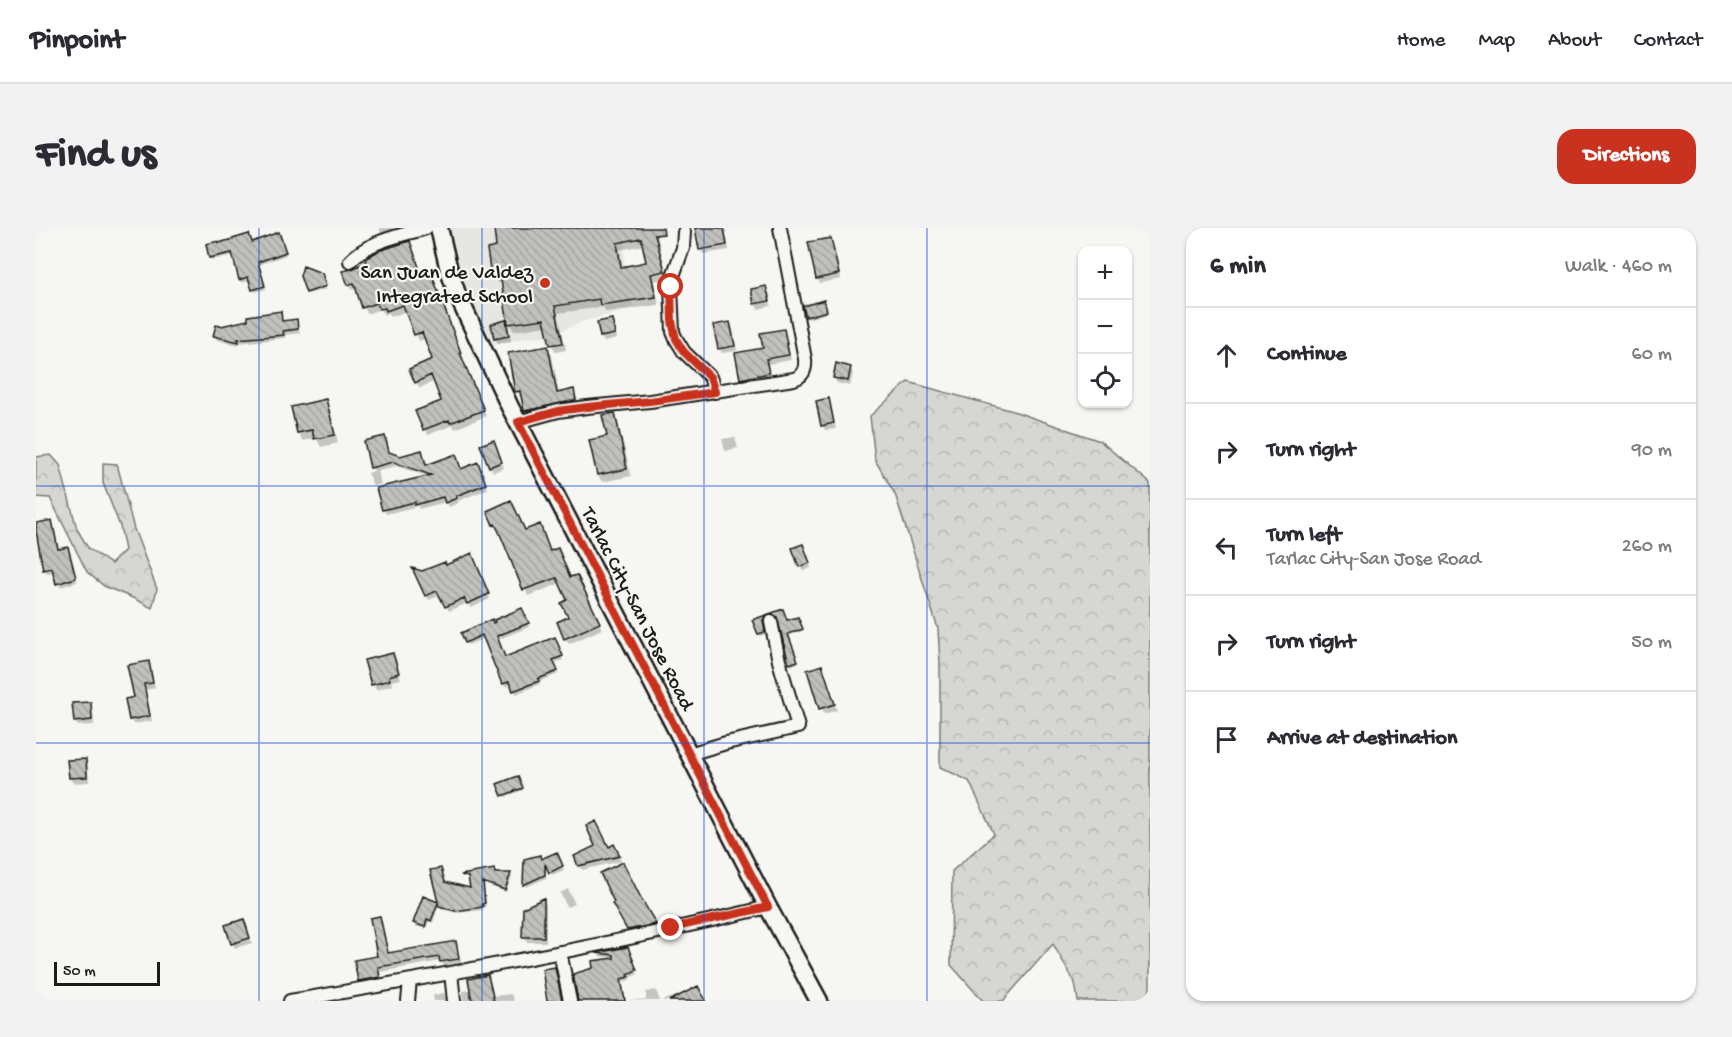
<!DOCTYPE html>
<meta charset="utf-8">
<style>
:root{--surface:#fff;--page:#f2f2f3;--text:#2b2b33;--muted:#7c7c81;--line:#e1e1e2;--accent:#c8321e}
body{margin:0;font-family:"Gochi Hand",sans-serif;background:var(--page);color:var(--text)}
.controls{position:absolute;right:18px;top:18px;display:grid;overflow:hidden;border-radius:12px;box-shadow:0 2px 4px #0004}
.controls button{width:54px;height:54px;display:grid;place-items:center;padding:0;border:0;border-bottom:2px solid var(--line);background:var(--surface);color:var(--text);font:30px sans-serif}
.scale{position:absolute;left:18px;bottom:15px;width:106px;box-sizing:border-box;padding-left:6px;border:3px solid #1c1c1c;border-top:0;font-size:16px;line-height:21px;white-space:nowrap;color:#1c1c1c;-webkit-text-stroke:4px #f6f6f2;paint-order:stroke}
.stop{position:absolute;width:18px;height:18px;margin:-14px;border:4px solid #c8321e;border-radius:50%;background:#fff}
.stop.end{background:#c8321e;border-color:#fff;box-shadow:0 2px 6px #0008}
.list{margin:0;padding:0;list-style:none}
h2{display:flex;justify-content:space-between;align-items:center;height:78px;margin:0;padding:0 24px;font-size:26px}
h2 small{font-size:20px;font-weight:400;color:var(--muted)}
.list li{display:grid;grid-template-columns:39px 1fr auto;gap:18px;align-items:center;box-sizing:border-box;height:96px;padding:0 24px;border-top:2px solid var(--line)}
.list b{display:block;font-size:22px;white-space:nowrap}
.list p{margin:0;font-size:20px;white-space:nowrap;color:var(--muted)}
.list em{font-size:20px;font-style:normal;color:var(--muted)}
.icon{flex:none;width:33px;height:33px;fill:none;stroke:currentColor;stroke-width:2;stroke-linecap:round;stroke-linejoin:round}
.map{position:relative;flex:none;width:1114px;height:773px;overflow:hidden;border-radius:18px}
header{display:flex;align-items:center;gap:36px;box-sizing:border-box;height:84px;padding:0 30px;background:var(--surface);border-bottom:2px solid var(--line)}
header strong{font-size:28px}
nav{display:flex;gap:33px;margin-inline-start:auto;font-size:21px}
.intro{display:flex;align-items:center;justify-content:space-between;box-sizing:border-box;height:144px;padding:0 36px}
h1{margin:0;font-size:42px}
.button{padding:15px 27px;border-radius:18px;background:var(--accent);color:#fff;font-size:21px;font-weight:700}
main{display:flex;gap:36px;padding:0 36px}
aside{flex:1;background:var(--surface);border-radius:18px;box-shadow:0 2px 4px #0004}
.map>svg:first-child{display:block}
.built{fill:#e6e6e2}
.forest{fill:url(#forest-crowns);stroke:#797977;stroke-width:1.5}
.shadow{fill:#0003;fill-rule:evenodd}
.building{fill:url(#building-back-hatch);stroke:#1c1c1c;stroke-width:1.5;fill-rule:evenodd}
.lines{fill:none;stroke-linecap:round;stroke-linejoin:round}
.minor-casing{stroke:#1c1c1c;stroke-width:16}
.secondary-casing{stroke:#1c1c1c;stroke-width:21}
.minor{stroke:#f6f6f2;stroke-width:12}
.secondary{stroke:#f6f6f2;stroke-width:16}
.route{stroke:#c8321e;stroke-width:8}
.grid{fill:none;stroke:#1d4ed8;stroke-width:1.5;stroke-opacity:0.55}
.poi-dot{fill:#c8321e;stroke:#f6f6f2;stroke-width:2}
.labels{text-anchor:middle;stroke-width:4.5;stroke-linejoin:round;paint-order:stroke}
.poi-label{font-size:21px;fill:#1c1c1c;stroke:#f6f6f2;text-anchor:end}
.street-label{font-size:21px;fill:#1c1c1c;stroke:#f6f6f2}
</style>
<header>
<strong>Pinpoint</strong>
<nav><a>Home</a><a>Map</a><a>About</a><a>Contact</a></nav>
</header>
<div class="intro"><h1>Find us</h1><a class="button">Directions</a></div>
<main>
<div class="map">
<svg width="1114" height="773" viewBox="0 0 1114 773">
<defs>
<pattern id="forest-crowns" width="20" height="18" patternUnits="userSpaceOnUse" patternTransform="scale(1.5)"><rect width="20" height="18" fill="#d6d6d2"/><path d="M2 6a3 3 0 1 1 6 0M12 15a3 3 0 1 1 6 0" fill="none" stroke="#b7b7b4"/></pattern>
<pattern id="building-back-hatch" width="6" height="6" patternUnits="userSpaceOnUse" patternTransform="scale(1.5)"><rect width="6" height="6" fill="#c0c0bd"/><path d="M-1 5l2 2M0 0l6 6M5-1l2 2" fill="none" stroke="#a4a4a2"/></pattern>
</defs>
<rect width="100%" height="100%" fill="#f6f6f2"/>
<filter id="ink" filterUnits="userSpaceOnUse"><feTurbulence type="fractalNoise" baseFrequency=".0167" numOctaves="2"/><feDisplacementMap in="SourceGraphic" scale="12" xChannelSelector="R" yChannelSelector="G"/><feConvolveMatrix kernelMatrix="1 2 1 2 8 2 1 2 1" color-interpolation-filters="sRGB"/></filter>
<g filter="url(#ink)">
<path class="built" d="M414 0H592V5L588 21 589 50 598 81 548 93 514 108 494 109 452 118 429 60Z"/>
<path class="forest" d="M872 154 977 183 1064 213 1114 255V773H1042L1039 755 1017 716 967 773H947L915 737 916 643 958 606 933 553 904 539V434L902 401 859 266 839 232 834 188Z
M15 227 24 237 41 301 52 320 75 336 89 322 84 298 67 255V235L81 236 98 301 121 361 116 380 99 371 68 358 51 344 14 270 0 269V229Z"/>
<path class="shadow" d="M343 0H370L346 7Z
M459 0H619L632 50 618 53 623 77 570 84 567 79 522 85 530 122 520 124 515 116 511 98 478 103 473 95 467 54 461 55 456 47 462 20ZM608 17 612 36 587 40 584 22Z
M660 0H689L693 22 667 26 664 21Z
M244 9 250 27 222 37 230 61 219 64 215 52 206 55 204 52 198 27 176 32 174 29 216 16Z
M794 11 797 16 805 51 784 55 781 50Z
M308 44 386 49 398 52 428 131 426 132 450 188 419 201 417 197 392 207 389 202 420 190 407 174 399 153 384 160 380 154 397 132 390 110 383 113 371 83 355 89 353 85 348 87 345 81 331 86 322 60 316 62Z
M286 49 290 61 272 66 271 64Z
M730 60 733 65 735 78 722 81 719 76 717 62Z
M788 76 791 85 772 91 769 79Z
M244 84 247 94 260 92 264 105 248 107 249 110 203 115V117L181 112 179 108 185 100Z
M576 93 579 98 581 111 568 114 565 109 562 95Z
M470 94 473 99 475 113 462 115 459 110Z
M694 95 697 101 701 123 686 125 683 120Z
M747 102 750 107 755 132 732 136 734 150 708 155 705 150 729 121Z
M512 120 516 127 523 166 537 163 541 170 543 180 493 189 489 182 487 170 485 171 481 163Z
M814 140 817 145 814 158 801 155 798 150Z
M792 172 795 177 800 201 789 202 786 197Z
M290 173 294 181 302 215 285 219 280 210 267 213 262 205 257 180Z
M578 186 582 194 595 248 566 254 562 247Z
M699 209 702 220 689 223 686 211Z
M348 210 354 226 390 238 421 232 425 242 444 241 452 261 422 273V275L413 279 410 274 383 281 382 278 350 286 347 281 393 249 360 238 341 243 345 256 337 258 332 245 338 243 335 239Z
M446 218 460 219 468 240 457 244Z
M453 284 488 304H506L514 324 534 351 543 354 566 401 533 416 529 410 534 390 533 373 525 355 492 368 465 305 463 301 462 302Z
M15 294 23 323 31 321 34 324 41 354 24 359 19 344 11 345 8 341 2 308 0 309V297Z
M770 323 775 340 767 343 764 338Z
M410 339 445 350 454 371 435 380 432 375 413 383 405 367 393 372 390 367 386 345Z
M746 383 751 394 763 392 767 403 752 408 762 435 755 438 744 390 736 387 730 390 727 398 729 406 724 408 718 392Z
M487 385 493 399 461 412 469 431 520 414 527 432 518 435 522 446 503 454 504 456 480 466 476 456 469 459 467 456 449 410 432 417 427 406Z
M356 426 365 451 355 453 356 457 340 462 337 456Z
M112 435 115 440 119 460 110 462 116 493 97 496 94 491 99 470Z
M786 439 801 482 788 486 773 443Z
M54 475 57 481 58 497 42 498 39 493Z
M49 532 52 537 53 554 37 555 34 550 33 533Z
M483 551 487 562 469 569 463 557Z
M577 618 585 633 546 642 540 629Z
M520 626 528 642 516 647 510 635V650L490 659 489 657V632H506Z
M586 636 621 701 595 706 583 686Z
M459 645 474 647 476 649 470 664 447 656 450 678 446 680 447 682 421 685 406 681 403 676 397 695 393 693 390 701 380 698 378 695 388 670 404 676 409 656 435 662 433 651 428 648Z
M532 661 539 676 531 679 524 665Z
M508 672 510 677V714H491L488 708Z
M343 690 346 695 353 727 419 714 422 719 425 735 408 738 405 733 344 744 346 754 326 757 324 752 343 729Z
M207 693 216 715 199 720 196 715Z
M591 720 602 746 593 750 594 752 586 754 589 773H543L559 741 579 730 563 728 562 726Z
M451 748 457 768 475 766 478 773H427V763L434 762Z
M620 762 624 773H590L610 772V764Z
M408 765 411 773H398L397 767Z
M648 766 669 773H625Z"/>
<path class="building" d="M458 0H627L628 6 619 7 629 43 615 46 620 69 564 77 563 71 519 78 527 115 514 117 508 91 472 96 464 46 455 48 451 21 460 19ZM605 10 610 34 585 39 581 15Z
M659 0H688L691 17 663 22Z
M243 4 250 24 222 34 229 58 216 62 212 49 203 52 196 25 173 30 170 16 182 13 183 15 213 6 216 14Z
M795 10 803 46 780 51 772 14Z
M374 13 386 48 395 44 425 125H424L448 182 414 195 413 192 387 202 379 183 405 173 395 147 379 155 373 141 396 131 386 104 378 107 367 77 350 83 349 80 343 81 341 75 326 80 318 55 312 57 306 43 316 41 330 34 329 31 342 23Z
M267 38 286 45 290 58 270 65 264 48Z
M730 58 734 73 718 76 715 61Z
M788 72 791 83 770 89 767 78Z
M245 83 246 93 261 91 262 101 247 103 248 107 202 111 203 114 177 108 180 97 185 98 212 92V88Z
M576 91 579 106 564 109 561 94Z
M470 92 473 108 458 111 455 96Z
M694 94 699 118 682 121 677 97Z
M748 101 753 127 730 131 733 145 704 151 699 125 727 120 724 105Z
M512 118 521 165 538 161 540 172 488 183 484 163 479 164 472 125Z
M800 135 815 139 812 153 797 150Z
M793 170 798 195 785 198 780 173Z
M290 171 299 207 278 211 276 202 261 205 255 179Z
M579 185 591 241 561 247 553 212 571 208 566 187Z
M349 208 353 224 364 228 386 222 390 237 420 226 425 241 442 234 450 256 420 268 421 270 409 275 407 269 379 277V274L346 282 340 260 395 247 357 234 334 240 328 213Z
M458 212 466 234 453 239 444 217Z
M475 272 489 302 504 296 514 323 522 320 534 349 541 347 564 395 528 411 521 394 532 389 525 375 531 372 521 350 487 362 464 306 459 296 457 297 451 283Z
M16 292 22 321 32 319 40 350 20 356 16 340 7 342 0 303V295Z
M767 316 774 335 763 339 756 320Z
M436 325 453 366 431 376 428 370 409 379 401 363 389 368 376 340 386 343 409 334 410 337Z
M486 380 493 395 461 408 469 429 519 409 527 428 517 432 522 443 502 451 503 453 477 463 473 454 466 456 446 407 429 415 425 405 456 391 457 395 459 394 458 392Z
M747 381 751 392 762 389 767 401 752 406 762 433 753 436 741 389 737 386 730 387 727 392 729 404 722 406 716 392Z
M357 425 363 445 353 448 354 452 335 457 328 432Z
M113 433 117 455 108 456 114 488 93 492 89 471 98 469 91 437Z
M786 437 799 476 783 481 771 442Z
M55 474 56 492 38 494 36 475Z
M50 531 51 549 33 550 31 532Z
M482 548 487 560 466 568 461 556Z
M560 593 573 619 578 616 584 628 542 638 538 628 559 618 550 598Z
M521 624 527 638 513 645 509 636V647L487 657 488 631 504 627 505 631Z
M587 634 604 668 620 696 591 702 582 686 576 675 578 674 564 645Z
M405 640 409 654 434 660 432 649 425 647 458 641 459 645H475L469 662 447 654 449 675 446 676 447 679 419 683 403 678 402 675 395 693 391 691 389 699 377 695 387 668 402 674 394 642Z
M508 670V709H486L487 680Z
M344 688 352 725 420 713 423 731 404 734 403 729 342 739 344 749 322 753 318 732 341 728 334 690Z
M208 691 214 710 195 716 189 697Z
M592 719 601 742 592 746 593 749 585 751 589 773H542L537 746 557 740 556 733 578 730V727L560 725Z
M519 739 526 773H511L506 741Z
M452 747 458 773H436L432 751Z
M662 758 670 773H633Z"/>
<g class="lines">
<g class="minor-casing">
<path id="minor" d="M648 4 647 20 637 48 635 59 637 104 640 111 648 124 674 149 679 164
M314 33C332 13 364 8 390 0
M482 194 522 183 551 179 614 173 758 151C767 148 770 141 769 131L744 0
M653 526 690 515 762 499 743 433 735 394
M524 724 534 773
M415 745 418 773
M254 773C414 746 574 717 732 679
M372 773 374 753"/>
</g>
<g class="secondary-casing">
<path id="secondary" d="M403 0 413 42 421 66 474 179 732 679 783 773"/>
</g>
<use href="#minor" class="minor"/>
<use href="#secondary" class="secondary"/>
</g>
</g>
<g class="lines" filter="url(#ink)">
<path class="route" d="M635 59 636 93 640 111 648 124 674 149 679 164 614 173 551 179 522 183 482 194 732 679 635 700"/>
</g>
<path class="grid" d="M223 0V773M446 0V773M668 0V773M891 0V773M0 258H1114M0 515H1114"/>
<circle class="poi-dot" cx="509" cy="55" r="6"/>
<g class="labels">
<g class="poi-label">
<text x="497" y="50">San Juan de Valdez<tspan x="497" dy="24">Integrated School</tspan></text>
</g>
<g class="street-label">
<text transform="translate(603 380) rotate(63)" y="7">Tarlac City-San Jose Road</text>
</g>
</g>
</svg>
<div class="controls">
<button>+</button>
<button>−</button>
<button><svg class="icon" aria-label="locate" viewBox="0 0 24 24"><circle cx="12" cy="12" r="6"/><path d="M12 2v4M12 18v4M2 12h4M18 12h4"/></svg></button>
</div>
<div class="scale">50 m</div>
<div class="stop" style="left:635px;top:59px"></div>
<div class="stop end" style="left:635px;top:700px"></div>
</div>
<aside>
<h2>6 min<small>Walk · 460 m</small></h2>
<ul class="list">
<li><svg class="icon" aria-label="ahead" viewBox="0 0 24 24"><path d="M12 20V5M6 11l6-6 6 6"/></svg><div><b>Continue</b></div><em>60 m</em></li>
<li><svg class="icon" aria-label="right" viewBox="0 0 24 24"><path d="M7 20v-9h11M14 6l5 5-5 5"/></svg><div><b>Turn right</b></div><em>90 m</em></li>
<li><svg class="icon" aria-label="left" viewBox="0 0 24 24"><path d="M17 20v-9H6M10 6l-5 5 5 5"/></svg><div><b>Turn left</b><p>Tarlac City-San Jose Road</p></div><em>260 m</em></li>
<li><svg class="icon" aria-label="right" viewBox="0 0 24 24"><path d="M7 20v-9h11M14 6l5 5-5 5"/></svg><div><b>Turn right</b></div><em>50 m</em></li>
<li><svg class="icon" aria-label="arrive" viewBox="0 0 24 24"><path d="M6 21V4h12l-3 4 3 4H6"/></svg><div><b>Arrive at destination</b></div></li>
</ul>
</aside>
</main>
